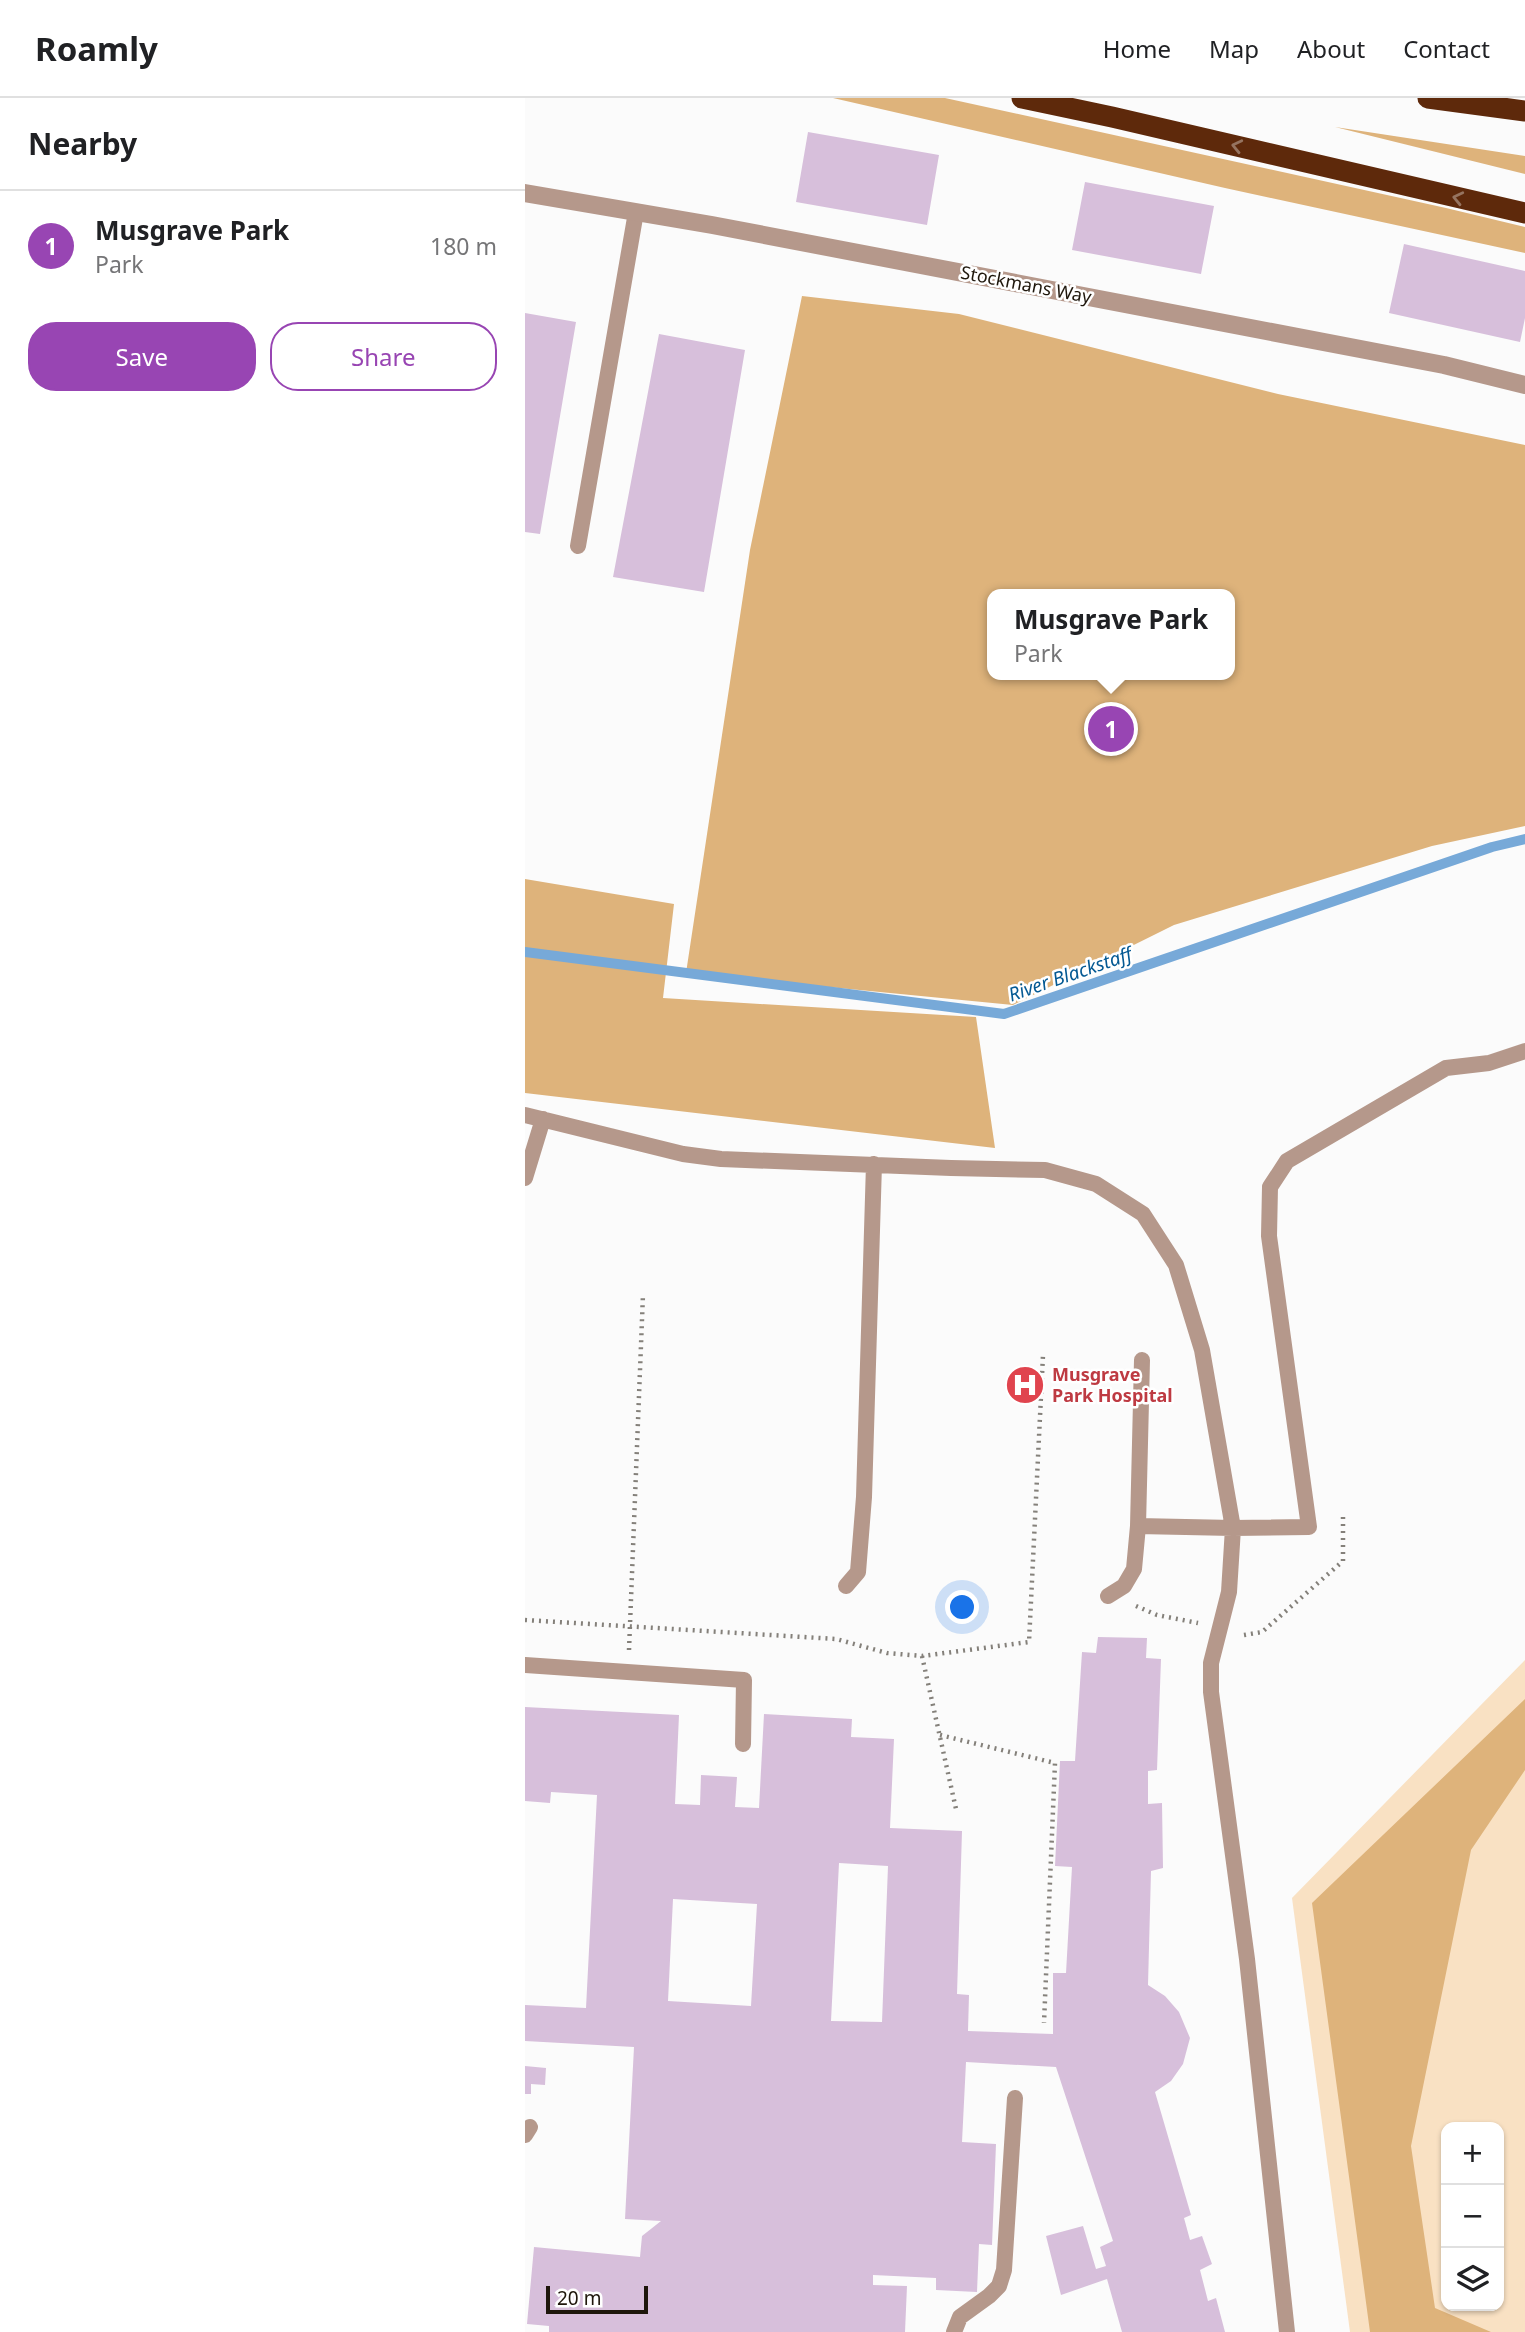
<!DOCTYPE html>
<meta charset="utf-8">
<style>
:root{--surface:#fff;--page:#f2f2f2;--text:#202124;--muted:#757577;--line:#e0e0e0;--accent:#9845b3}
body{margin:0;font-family:"Noto Sans",sans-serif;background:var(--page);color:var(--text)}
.controls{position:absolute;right:21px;bottom:21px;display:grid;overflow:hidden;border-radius:14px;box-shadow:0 2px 5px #0004}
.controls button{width:63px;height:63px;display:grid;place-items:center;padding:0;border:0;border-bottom:2px solid var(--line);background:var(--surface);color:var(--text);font:35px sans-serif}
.scale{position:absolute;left:21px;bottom:18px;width:102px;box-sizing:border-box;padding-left:7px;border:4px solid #1e160b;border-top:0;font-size:19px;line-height:24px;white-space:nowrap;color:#1e160b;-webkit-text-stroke:5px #fff;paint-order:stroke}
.you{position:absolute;left:438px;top:1510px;width:24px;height:24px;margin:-18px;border:5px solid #fff;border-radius:50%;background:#1a73e8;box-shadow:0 0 0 10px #1a73e833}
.badge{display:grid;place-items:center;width:46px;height:46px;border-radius:50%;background:var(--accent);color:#fff;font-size:23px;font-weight:700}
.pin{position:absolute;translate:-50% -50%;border:4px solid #fff;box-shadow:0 2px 7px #0006}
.popup{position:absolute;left:462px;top:491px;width:248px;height:91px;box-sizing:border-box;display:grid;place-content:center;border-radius:14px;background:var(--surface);filter:drop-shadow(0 2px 5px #0005);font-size:23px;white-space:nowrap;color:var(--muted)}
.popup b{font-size:26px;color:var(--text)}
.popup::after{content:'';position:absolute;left:50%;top:100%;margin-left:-14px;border:14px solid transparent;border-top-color:var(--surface)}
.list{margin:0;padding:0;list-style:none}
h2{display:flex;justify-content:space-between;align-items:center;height:91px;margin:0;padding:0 28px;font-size:30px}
h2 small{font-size:23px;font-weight:400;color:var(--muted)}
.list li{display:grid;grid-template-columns:46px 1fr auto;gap:21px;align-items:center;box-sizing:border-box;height:112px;padding:0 28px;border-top:2px solid var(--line)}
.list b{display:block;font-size:26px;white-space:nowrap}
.list p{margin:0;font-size:23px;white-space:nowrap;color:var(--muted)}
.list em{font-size:23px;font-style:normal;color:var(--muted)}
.actions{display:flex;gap:14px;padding:21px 28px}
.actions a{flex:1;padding:16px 0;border:2px solid var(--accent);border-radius:28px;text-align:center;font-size:24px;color:var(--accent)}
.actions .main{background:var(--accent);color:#fff}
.icon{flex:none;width:38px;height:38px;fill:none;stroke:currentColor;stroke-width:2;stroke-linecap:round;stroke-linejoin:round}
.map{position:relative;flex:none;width:1000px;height:2234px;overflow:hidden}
header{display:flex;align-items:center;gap:42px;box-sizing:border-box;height:98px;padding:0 35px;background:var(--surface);border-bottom:2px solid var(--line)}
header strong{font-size:33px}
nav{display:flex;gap:38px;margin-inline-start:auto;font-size:24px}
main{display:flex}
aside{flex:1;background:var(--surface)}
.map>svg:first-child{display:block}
.green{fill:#f9e1c3;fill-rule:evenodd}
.forest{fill:#deb37b;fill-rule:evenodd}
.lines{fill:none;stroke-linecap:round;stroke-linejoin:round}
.stream{stroke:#77a9d8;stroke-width:10}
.building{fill:#d7bfdb;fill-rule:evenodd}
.path{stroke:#84807a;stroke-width:4.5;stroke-dasharray:2 5;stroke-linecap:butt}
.service{stroke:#b5988b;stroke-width:16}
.minor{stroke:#b5988b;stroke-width:18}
.motorway{stroke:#5e290b;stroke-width:21}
.oneway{stroke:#967460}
.labels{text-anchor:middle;stroke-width:5;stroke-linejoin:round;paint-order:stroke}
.street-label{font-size:18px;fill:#1e160b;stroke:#fff}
.health-label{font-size:18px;font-weight:bold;fill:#be3a42;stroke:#fff;text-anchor:start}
.water-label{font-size:19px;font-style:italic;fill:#045993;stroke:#fff}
</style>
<header>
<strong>Roamly</strong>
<nav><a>Home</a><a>Map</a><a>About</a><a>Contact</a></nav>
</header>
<main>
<aside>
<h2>Nearby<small></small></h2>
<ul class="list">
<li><span class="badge">1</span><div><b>Musgrave Park</b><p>Park</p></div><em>180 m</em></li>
</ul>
<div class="actions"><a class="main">Save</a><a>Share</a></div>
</aside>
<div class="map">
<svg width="1000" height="2234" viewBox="0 0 1000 2234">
<rect width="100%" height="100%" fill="#fbfbfb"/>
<path class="green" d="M1000 1562V2234H825L767 1800ZM921 2029H974V2208H921Z"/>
<path class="forest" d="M308 0H420L921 110 1000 129V155L700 90Z
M810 29 1000 58V76Z
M277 198 434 216 753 296 1000 347V728L907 748 649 827 488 907 161 875 225 452ZM705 496V577H467V496Z
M0 781 149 806 138 900 451 919 470 1050 0 995Z
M1000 1601V1672L946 1752 886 2048 910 2210 966 2234H845L787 1805Z"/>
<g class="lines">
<path class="stream" d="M0 854 479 916 967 749 1000 741"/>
</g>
<path class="building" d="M283 34 414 57 402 127 271 104Z
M560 84 689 108 676 176 547 152Z
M879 146 1000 173V220L995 244 864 215Z
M0 215 51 224 15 436 0 434Z
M134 236 220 252 179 494 88 479Z
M573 1539 622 1540 621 1560 636 1561 632 1672 623 1673V1706L637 1705 638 1770 626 1773 623 1887 640 1898 654 1914 665 1940 658 1966 646 1983 630 1994 666 2117 659 2120 665 2142 677 2138 687 2166 675 2172 683 2203 691 2200 700 2234H597L582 2181 536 2197 521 2138 558 2128 571 2171 581 2168 575 2149 588 2143 531 1969 441 1964 437 2044 471 2046 467 2147 454 2146 452 2194 411 2192V2180L348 2177V2187L382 2188 380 2234H24V2228L2 2226 9 2149 115 2159 117 2138 136 2123 100 2121 109 1949 0 1943V1907L61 1910 72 1697 26 1694 25 1705 0 1703V1609L154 1617 150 1706 175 1707 176 1677 212 1679 210 1709 234 1710 239 1616 327 1621 326 1639 369 1641 365 1730 437 1733 432 1896 444 1897 443 1933 528 1936V1875H541L547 1769 530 1768 535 1663H550L557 1554 571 1555ZM314 1765 363 1768 357 1924 306 1923ZM148 1801 232 1806 226 1908 143 1903Z
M0 1968 21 1970 20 1987 6 1986V1996H0Z"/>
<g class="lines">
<path class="path" d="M611 1508 632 1517 673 1525
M0 1522 311 1541 362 1555 397 1558 504 1544 518 1257
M719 1537 737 1534 818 1463V1416
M104 1552 118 1196
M397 1558 431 1711
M415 1637 530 1665 519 1925"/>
<path class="service" d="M53 448 111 114
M0 1017 158 1056 196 1061 426 1070 520 1072 571 1086 618 1116 651 1167 677 1252 708 1430 704 1494 686 1565V1594L722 1861 762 2234
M0 1080 18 1021
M613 1428 708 1430 784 1429 744 1138 745 1089 762 1063 921 970 964 965 1000 953
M321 1488 333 1474 339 1399 349 1066
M583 1498 599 1488 609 1471 613 1428 617 1262
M0 1567 219 1582 218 1646
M0 2037 5 2029
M429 2234 435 2219 464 2198 474 2188 479 2172 490 2000"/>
<path class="minor" d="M0 95 187 127 919 267 1000 287"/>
<path class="motorway" d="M497 0 587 19 1000 115
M903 0 1000 13"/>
</g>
<defs><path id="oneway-chevron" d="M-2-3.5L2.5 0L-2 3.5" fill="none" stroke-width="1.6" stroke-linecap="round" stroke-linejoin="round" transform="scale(1.75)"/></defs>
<g class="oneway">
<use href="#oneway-chevron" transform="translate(712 48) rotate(-167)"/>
<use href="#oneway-chevron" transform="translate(933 100) rotate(-167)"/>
</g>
<defs>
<g id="hospital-disc" transform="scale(2.0125)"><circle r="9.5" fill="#e0444e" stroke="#fff"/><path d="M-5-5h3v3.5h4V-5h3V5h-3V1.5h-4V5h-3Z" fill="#fff"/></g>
</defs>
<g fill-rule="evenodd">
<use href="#hospital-disc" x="500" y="1287"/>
</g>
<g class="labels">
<g class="street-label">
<text transform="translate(501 187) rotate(11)" y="6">Stockmans Way</text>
</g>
<g class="health-label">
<text x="527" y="1283">Musgrave<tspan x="527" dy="21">Park Hospital</tspan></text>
</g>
<g class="water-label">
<text transform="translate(545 876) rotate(-19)" y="7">River Blackstaff</text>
</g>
</g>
</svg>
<div class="controls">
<button>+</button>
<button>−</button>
<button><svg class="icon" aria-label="layers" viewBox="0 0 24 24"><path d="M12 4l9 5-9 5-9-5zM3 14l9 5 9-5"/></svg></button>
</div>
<div class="scale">20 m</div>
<div class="you"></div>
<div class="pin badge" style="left:586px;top:631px">1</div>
<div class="popup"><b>Musgrave Park</b>Park</div>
</div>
</main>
